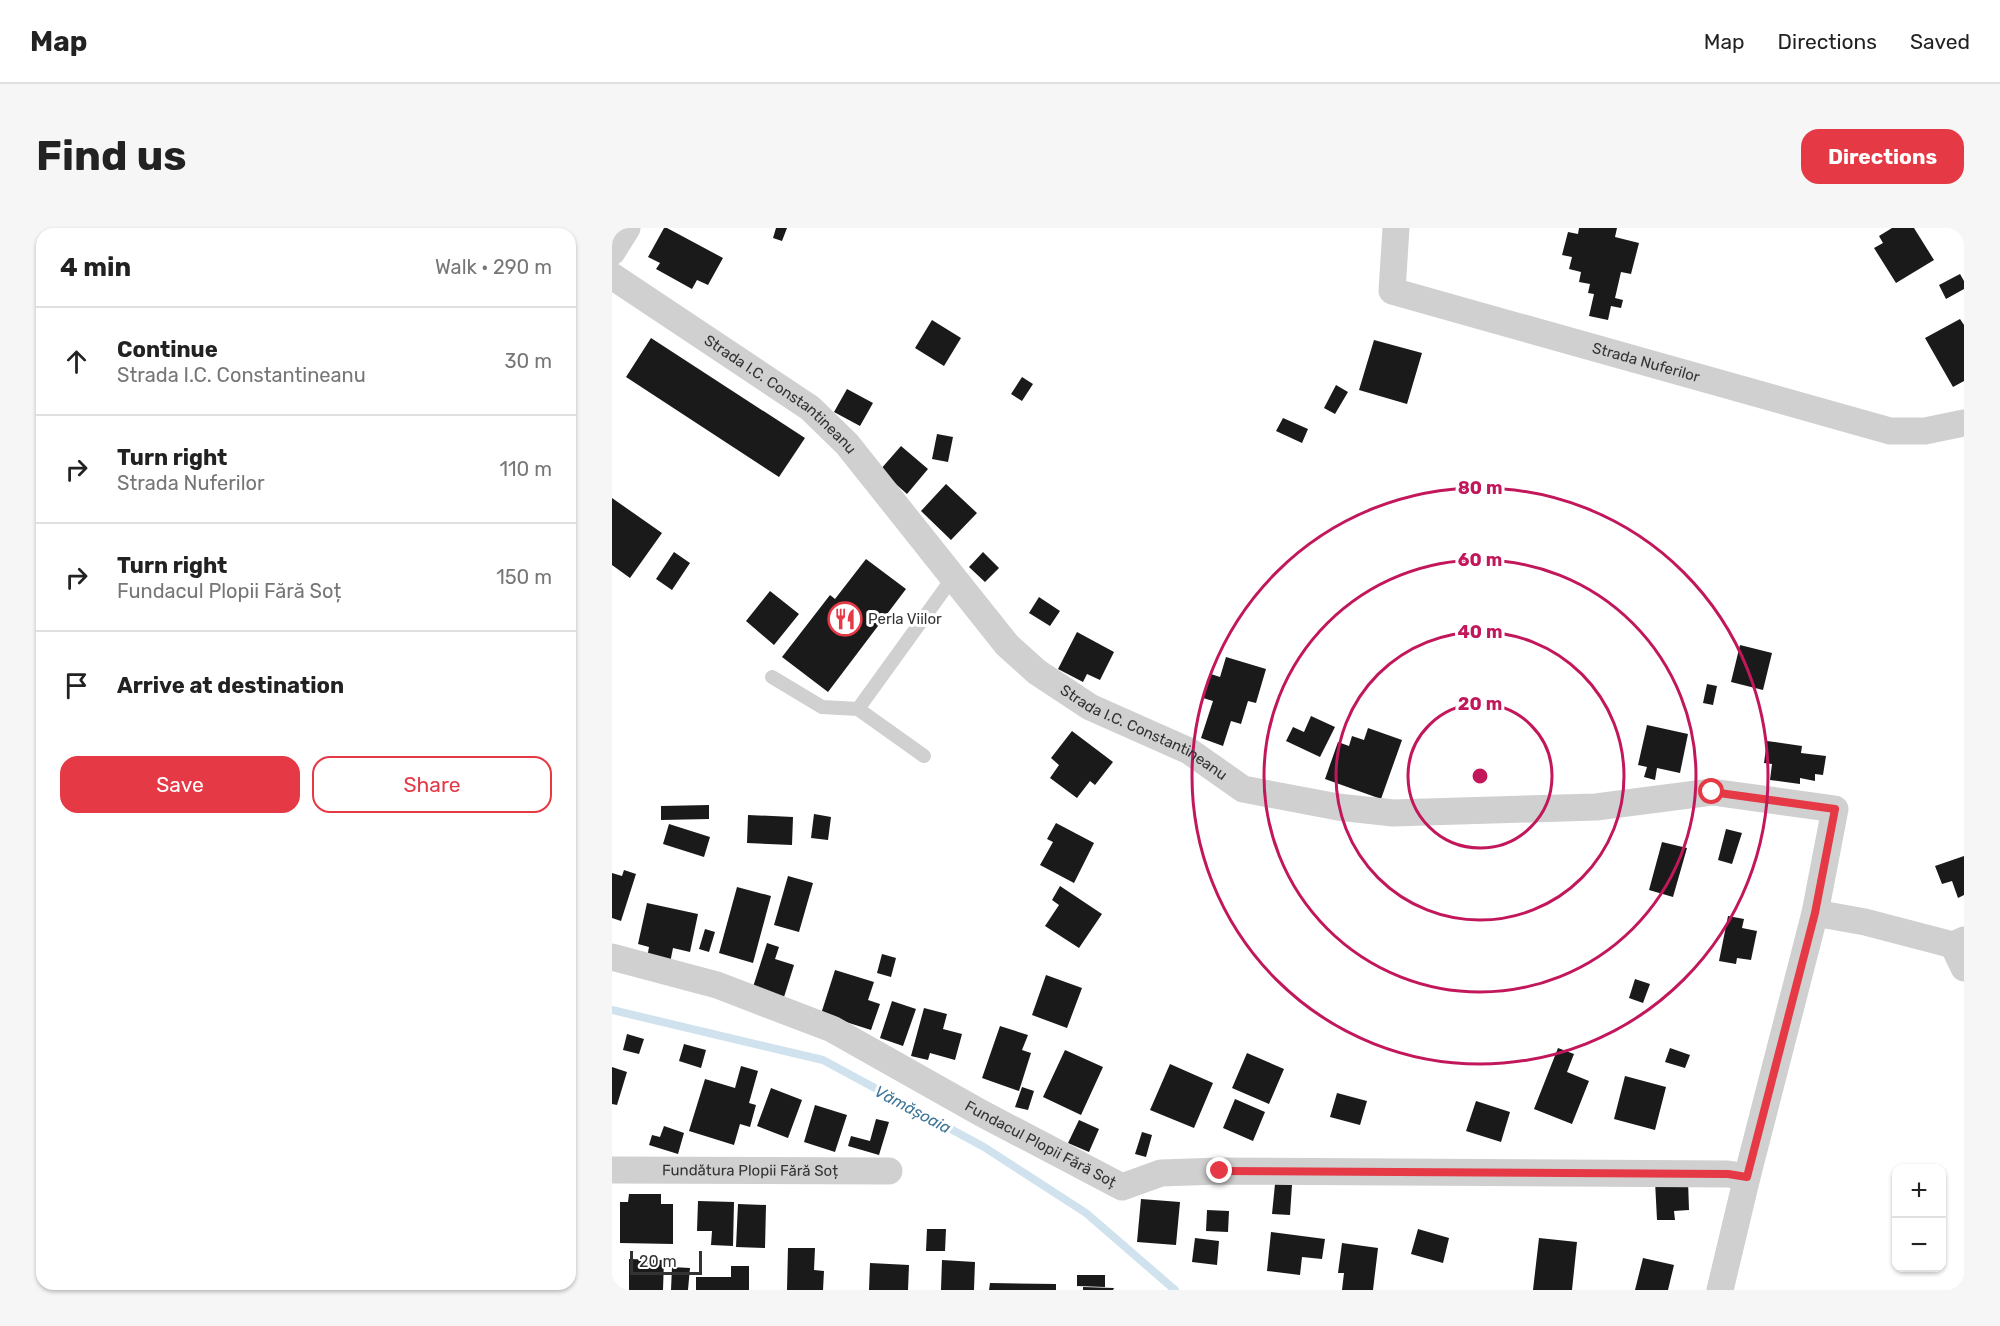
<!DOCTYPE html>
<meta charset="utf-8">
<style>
:root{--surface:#fff;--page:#f6f6f6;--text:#222;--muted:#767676;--line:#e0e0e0;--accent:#e63946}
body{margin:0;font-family:Rubik,sans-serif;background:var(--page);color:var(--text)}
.controls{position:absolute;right:18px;bottom:18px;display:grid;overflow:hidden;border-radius:12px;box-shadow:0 2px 4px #0004}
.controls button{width:54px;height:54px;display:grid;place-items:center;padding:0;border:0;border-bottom:2px solid var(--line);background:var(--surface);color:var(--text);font:30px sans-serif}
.scale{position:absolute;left:18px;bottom:15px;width:72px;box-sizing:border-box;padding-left:6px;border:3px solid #333;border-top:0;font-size:16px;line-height:21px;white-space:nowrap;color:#333;-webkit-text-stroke:4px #fff;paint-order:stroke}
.stop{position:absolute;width:18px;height:18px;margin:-14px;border:4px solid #e63946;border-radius:50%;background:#fff}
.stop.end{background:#e63946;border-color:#fff;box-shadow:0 2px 6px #0008}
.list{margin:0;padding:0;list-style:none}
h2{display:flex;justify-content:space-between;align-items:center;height:78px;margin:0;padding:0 24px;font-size:26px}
h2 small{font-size:20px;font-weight:400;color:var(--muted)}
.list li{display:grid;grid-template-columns:39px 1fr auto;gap:18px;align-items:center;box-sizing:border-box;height:108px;padding:0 24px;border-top:2px solid var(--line)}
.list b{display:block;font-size:22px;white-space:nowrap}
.list p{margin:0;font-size:20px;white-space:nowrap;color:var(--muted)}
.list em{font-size:20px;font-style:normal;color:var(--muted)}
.actions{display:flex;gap:12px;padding:18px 24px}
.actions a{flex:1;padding:14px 0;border:2px solid var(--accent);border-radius:18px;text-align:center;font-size:21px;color:var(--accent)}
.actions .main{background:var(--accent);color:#fff}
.icon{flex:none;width:33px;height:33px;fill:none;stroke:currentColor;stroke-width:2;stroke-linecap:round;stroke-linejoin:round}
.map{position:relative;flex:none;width:1352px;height:1062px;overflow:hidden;border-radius:18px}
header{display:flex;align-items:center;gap:36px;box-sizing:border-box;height:84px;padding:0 30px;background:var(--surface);border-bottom:2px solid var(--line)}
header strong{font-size:28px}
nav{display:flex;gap:33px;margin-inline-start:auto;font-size:21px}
.intro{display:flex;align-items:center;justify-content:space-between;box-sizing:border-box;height:144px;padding:0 36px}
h1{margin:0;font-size:42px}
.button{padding:15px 27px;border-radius:18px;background:var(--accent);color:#fff;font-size:21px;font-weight:700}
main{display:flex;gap:36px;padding:0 36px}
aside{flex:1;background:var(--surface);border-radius:18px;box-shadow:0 2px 4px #0004}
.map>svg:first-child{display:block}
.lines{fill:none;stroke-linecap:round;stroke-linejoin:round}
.stream{stroke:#cfe2ee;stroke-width:8}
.building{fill:#1a1a1a}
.service{stroke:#d0d0d0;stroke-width:14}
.minor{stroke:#d0d0d0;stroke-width:27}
.route{stroke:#e63946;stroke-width:8}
.ring{fill:none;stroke:#c2185b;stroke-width:3}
.labels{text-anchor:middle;stroke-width:6;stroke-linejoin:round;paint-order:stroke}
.street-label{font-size:15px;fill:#333;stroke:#fff}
.poi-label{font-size:15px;fill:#333;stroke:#fff;text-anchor:start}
.water-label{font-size:16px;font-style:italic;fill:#3f7597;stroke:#fff}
.centre{fill:#c2185b;stroke:#fff;stroke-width:3}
.ring-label{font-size:18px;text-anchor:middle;font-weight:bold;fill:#c2185b;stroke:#fff;stroke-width:6;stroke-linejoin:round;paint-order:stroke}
</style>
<header>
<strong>Map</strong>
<nav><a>Map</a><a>Directions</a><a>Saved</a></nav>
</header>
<div class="intro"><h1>Find us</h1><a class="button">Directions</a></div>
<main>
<aside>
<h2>4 min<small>Walk · 290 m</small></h2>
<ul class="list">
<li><svg class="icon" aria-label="ahead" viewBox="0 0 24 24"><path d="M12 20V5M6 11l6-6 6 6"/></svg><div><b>Continue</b><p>Strada I.C. Constantineanu</p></div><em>30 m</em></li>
<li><svg class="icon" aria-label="right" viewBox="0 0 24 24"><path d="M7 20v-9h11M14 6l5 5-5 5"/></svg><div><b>Turn right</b><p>Strada Nuferilor</p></div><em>110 m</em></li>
<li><svg class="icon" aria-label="right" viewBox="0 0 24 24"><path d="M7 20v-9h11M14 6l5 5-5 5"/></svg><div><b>Turn right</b><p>Fundacul Plopii Fără Soț</p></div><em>150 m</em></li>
<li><svg class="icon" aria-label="arrive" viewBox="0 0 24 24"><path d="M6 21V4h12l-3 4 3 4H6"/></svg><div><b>Arrive at destination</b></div></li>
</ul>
<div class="actions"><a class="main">Save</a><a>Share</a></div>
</aside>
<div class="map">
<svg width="1352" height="1062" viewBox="0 0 1352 1062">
<rect width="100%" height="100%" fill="#fff"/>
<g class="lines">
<path class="stream" d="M0 782 211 832 372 919 474 985 563 1062"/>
</g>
<path class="building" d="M52 0H55L111 30 96 57 85 52 80 61 44 41 48 35 36 29Z
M164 0H175L170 13 161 10Z
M967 0H1005L1003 9 1027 15 1019 46 1009 44 1003 70 1011 72 1009 80 999 78 996 92 977 88 982 66 976 65 978 56 967 54 969 44 957 41 960 29 950 27 956 4 966 6Z
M1280 0H1302L1322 32 1284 55 1262 20 1271 15 1267 8Z
M1348 46 1352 53V61L1334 71 1327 57Z
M1348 91 1352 97V153L1341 159 1313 110Z
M320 92 349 110 332 138 303 120Z
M39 110 193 210 167 249 14 149Z
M762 112 810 125 795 176 747 162Z
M410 149 421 156 410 173 399 166Z
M724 157 736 164 723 186 712 180Z
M235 161 261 175 248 198 222 184Z
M671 190 696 201 690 215 664 203Z
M325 206 341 209 336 234 320 231Z
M289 218 316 241 295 266 268 242Z
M334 256 365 285 339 312 309 283Z
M0 270 50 305 18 350 0 337Z
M62 324 78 335 60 362 44 351Z
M371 324 387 340 373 354 357 339Z
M254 331 294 361 216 464 170 429 218 367 223 371Z
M158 363 187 386 162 417 134 393Z
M427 369 448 383 438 398 417 385Z
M465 404 502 424 488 452 475 446 471 454 446 441Z
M1128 417 1160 425 1151 462 1119 454Z
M614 429 654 441 644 475 636 473 629 496 619 493 611 518 589 510 601 473 591 470 599 446 608 449Z
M1095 456 1105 458 1101 477 1091 475Z
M699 488 723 499 708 529 674 513 681 499 692 504Z
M1035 497 1076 506 1068 545 1045 540 1043 552 1032 549 1035 539 1026 537Z
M756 500 790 512 769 571 713 551 726 514 737 518 740 508 752 512Z
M460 503 501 534 483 557 478 553 465 570 438 550 447 537 439 530Z
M1155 513 1190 518 1189 525 1214 528 1211 547 1203 546V553L1188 550V556L1158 552 1160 536 1152 535Z
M97 577V591L49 592V578Z
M202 586 219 589 216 612 199 610Z
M136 587 181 589 180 617 135 615Z
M444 595 482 615 462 655 428 637 441 614 435 611Z
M57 596 98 609 92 629 51 616Z
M1114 601 1130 605 1120 636 1106 632Z
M1050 614 1075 620 1061 669 1037 662Z
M1352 628V667L1346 670 1340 653 1330 656 1323 638Z
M12 642 24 646 9 693 0 690V645L10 648Z
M176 648 201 655 187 704 162 697Z
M448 658 490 686 467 720 433 698 447 677 440 672Z
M125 659 159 668 141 735 107 725Z
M35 675 86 686 78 724 61 720 58 735 35 730 37 719 26 716Z
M1116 688 1132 691 1130 700 1145 703 1139 732 1125 730 1124 736 1107 733Z
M93 701 103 704 97 724 87 721Z
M155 715 167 719 163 731 182 737 172 769 141 759Z
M270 726 284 730 279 749 265 745Z
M223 742 262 754 256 772 268 776 259 802 209 786Z
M434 747 470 760 455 800 420 787Z
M1023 751 1038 756 1031 775 1017 770Z
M280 773 304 781 291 818 268 810Z
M312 780 335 786 331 801 350 806 343 832 318 825 316 832 299 828Z
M388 798 416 807 410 822 419 825 407 863 370 850Z
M15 806 32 811 27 826 11 822Z
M72 816 94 822 89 840 67 833Z
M946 820 962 826 955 844 977 853 960 896 922 881Z
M1058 820 1078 827 1073 840 1053 834Z
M453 822 491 839 469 887 431 869Z
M635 825 672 841 657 876 620 860Z
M558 836 601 855 582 900 538 882Z
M129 838 146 843 137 875 144 877 138 899 128 896 122 917 77 903 93 851 123 860Z
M0 839 15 844 5 877 0 876Z
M1013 848 1054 859 1043 902 1002 891Z
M410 859 422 863 416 882 403 879Z
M159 860 190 872 176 910 145 898Z
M725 865 755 873 748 897 718 889Z
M623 871 653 884 641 913 611 900Z
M864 873 898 884 889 914 854 903Z
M203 877 235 887 223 924 192 914Z
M264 891 277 894 267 927 236 918 239 908 258 913Z
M467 892 487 901 477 924 456 915Z
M52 898 72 905 66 926 37 917 40 907 48 909Z
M530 904 540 907 534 929 523 926Z
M1076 952 1077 982 1062 983 1063 992H1045L1043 953Z
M663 956 680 957 678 987 660 986Z
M17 966H49V976H61V1016L8 1015V974H16Z
M529 971 568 974 564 1017 525 1014Z
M86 973 122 974 121 1018 99 1017 100 1003H85Z
M126 976 154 977 153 1020 124 1019Z
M595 982 617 983 616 1004 594 1003Z
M315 1001H334L333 1023H314Z
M806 1001 837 1010 831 1035 799 1026Z
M659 1004 713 1011 710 1031 690 1029 688 1047 655 1043Z
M583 1010 607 1013 605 1037 580 1034Z
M927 1010 965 1014 960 1062H921Z
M730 1015 766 1020 761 1062H730L732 1045H726Z
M176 1020H203L202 1042 212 1043 211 1062H175Z
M1031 1030 1062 1037 1056 1062H1023Z
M17 1031 52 1032 51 1062H17Z
M330 1032 363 1034 362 1062H329Z
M258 1035 297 1037 296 1062H257Z
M119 1038H137V1062H84V1049H119Z
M60 1039 78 1040 76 1062H59Z
M465 1047H493V1059L465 1058Z
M378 1055 444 1056V1062H377Z
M471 1059 502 1060 501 1062H471Z"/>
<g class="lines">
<path class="service" d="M160 449 210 479 246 481 342 348
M246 481 312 528"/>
<g class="minor">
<path id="s1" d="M784 0 780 63 1278 203H1313L1352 195"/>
<path d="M0 24 15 0"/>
<path id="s2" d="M0 48 198 180 235 216 395 417 425 444 478 479 577 523 631 561 726 579 781 585 984 579 1100 564 1223 581 1203 685 1135 949 1108 1062"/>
<path d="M1203 685 1253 694 1341 717 1352 712"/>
<path d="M1341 717 1352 740"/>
<path id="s3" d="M0 729 105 757 220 801 369 885 510 959 549 945 607 943 1116 946 1135 949"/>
<path id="s4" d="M0 942 277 943"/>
</g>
</g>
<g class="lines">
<path class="route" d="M608 943 1116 946 1135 949 1203 685 1223 581 1100 564"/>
</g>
<g class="ring">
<circle cx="868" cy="548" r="72"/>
<circle cx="868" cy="548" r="144"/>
<circle cx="868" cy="548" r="216"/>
<circle cx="868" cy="548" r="288"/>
</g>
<defs>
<g id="restaurant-ring" transform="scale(1.725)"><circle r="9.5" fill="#fff" stroke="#e63946" stroke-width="1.5"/><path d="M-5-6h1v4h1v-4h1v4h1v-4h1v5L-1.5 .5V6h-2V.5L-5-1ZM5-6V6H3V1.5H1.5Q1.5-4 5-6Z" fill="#e63946"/></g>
</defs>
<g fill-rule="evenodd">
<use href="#restaurant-ring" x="233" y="391"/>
</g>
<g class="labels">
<g class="street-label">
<text dy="5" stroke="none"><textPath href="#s1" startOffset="327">Strada Nuferilor</textPath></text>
<text dy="5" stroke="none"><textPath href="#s2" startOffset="206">Strada I.C. Constantineanu</textPath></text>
<text dy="5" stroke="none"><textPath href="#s2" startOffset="710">Strada I.C. Constantineanu</textPath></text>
<text dy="5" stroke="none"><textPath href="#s3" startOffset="470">Fundacul Plopii Fără Soț</textPath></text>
<text dy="5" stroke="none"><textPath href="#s4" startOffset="138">Fundătura Plopii Fără Soț</textPath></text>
</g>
<g class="poi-label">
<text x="256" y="396">Perla Viilor</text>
</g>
<g class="water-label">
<text transform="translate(301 881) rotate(28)" y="6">Vămășoaia</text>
</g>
</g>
<circle cx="868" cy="548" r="9" class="centre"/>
<g class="ring-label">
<text x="868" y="266">80 m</text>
<text x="868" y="338">60 m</text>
<text x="868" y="410">40 m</text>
<text x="868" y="482">20 m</text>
</g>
</svg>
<div class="controls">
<button>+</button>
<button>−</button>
</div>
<div class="scale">20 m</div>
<div class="stop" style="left:1100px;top:564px"></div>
<div class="stop end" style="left:608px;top:943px"></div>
</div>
</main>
